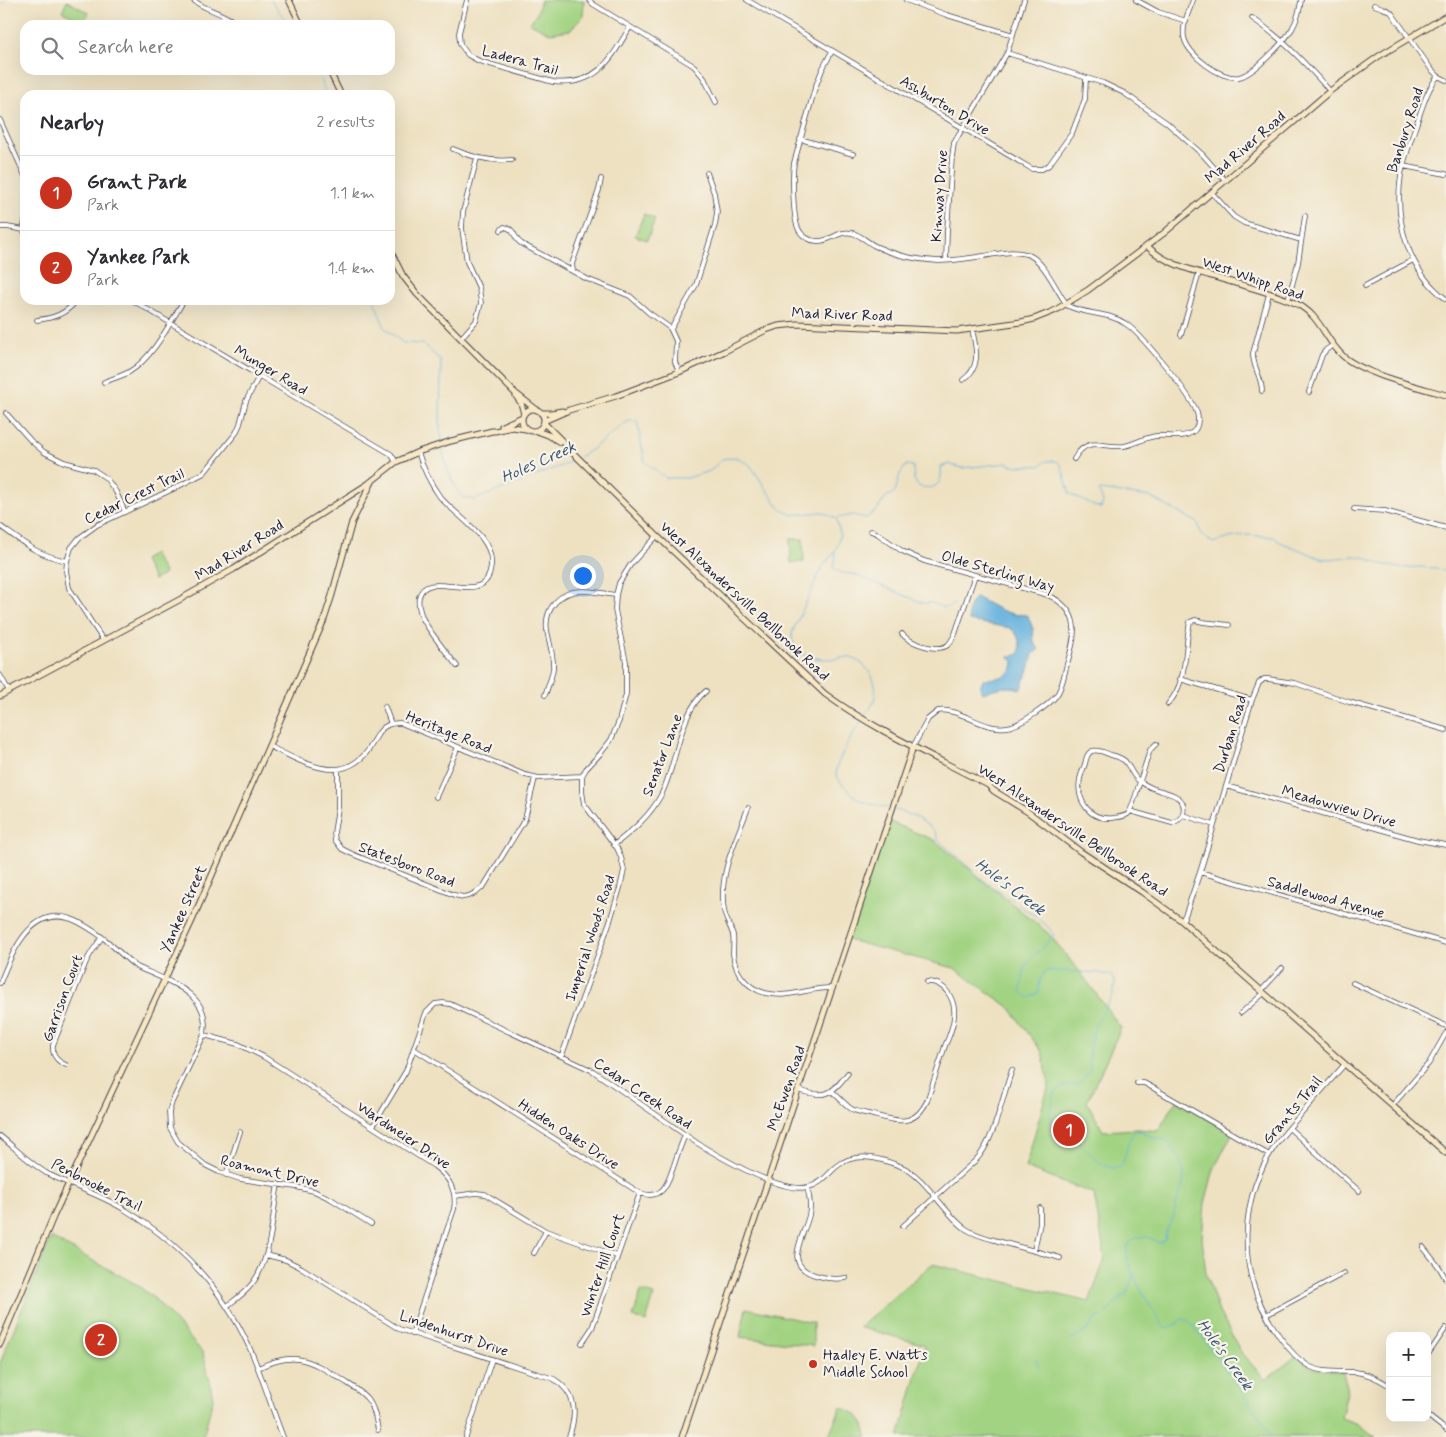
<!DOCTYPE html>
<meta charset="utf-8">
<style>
:root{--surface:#fff;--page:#f7f7f7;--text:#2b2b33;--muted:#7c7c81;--line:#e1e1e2;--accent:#c8321e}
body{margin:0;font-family:Mynerve,sans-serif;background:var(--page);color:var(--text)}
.controls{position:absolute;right:15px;bottom:15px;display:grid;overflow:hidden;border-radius:10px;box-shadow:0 5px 20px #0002}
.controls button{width:45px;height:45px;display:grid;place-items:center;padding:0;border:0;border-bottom:1px solid var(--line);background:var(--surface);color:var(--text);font:25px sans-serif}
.you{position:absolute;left:582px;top:575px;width:18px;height:18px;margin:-12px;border:4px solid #fff;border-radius:50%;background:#1a73e8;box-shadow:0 0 0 8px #1a73e833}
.badge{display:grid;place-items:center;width:32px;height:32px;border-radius:50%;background:var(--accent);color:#fff;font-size:16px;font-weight:700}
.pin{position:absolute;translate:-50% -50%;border:2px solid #fff;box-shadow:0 1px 5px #0006}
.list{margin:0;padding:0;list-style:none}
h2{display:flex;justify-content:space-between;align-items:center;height:65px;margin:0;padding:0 20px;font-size:21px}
h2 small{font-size:16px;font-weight:400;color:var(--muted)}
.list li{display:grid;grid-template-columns:32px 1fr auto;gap:15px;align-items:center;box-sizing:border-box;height:75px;padding:0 20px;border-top:1px solid var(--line)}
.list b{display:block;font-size:19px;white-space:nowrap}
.list p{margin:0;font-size:16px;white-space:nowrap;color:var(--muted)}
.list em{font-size:16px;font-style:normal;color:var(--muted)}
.icon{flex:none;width:28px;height:28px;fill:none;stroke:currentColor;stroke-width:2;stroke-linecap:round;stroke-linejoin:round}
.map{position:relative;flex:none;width:1446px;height:1437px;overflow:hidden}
.search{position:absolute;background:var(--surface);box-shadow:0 5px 20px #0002;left:20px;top:20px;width:375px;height:55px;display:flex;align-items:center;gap:12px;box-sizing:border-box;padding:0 18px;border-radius:15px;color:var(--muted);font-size:19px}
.panel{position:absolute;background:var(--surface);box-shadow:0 5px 20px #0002;left:20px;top:90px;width:375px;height:215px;border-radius:15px}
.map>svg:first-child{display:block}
.green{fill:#a2d382;stroke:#627a5e}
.water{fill:#63b1dd;stroke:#426a8c}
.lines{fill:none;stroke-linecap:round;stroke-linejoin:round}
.stream{stroke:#63b1dd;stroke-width:1}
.street-casing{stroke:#413f4f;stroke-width:5.5}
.secondary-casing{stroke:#413f4f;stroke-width:7}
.street{stroke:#fff;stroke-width:4}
.secondary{stroke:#f8e8c3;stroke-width:5}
.poi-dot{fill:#c8321e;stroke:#f7f3e8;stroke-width:2}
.labels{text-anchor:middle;stroke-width:4.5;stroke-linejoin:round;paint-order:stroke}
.street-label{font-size:15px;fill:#22223b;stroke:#f7f3e8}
.poi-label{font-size:15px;fill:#22223b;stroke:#f7f3e8;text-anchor:start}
.water-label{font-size:16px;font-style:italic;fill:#395474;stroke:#f7f3e8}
</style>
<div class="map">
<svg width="1446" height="1437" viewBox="0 0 1446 1437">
<rect width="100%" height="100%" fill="#f7f3e8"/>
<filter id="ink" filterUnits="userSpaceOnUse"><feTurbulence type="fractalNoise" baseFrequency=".02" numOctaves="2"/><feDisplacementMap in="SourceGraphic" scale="10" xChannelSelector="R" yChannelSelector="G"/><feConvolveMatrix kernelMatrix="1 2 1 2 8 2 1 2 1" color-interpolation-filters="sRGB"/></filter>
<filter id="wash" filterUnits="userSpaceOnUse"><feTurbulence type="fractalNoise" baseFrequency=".0096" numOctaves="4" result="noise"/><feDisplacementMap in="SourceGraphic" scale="20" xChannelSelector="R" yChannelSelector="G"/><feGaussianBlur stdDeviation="1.12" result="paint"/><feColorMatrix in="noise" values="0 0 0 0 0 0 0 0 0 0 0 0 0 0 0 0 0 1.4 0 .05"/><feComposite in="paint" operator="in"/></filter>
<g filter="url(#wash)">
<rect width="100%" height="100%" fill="#eee1c1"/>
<path class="green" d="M541 0H584L583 17 570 30 550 33 530 23 537 13Z
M67 1 89 13 84 23 62 11Z
M644 214 655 219 647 240 635 236Z
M790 539H803L804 562 791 563Z
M153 554 165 574 154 580 143 560Z
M888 821 934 840 1048 933 1081 973 1121 1028 1087 1102 1103 1131 1138 1129 1158 1131 1176 1101 1232 1134 1214 1169 1205 1203 1202 1238 1206 1274 1219 1312 1242 1354 1266 1380 1296 1356 1312 1368 1343 1372 1347 1392 1341 1418 1358 1424 1376 1437H899L925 1345 859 1327 932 1264 1089 1302 1105 1259 1094 1194 1025 1168 1049 1084 1042 1052 1009 1007 954 968 848 940Z
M51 1238 136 1284 156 1300 203 1353 210 1381 213 1399 203 1437H0V1363Z
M641 1291 654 1295 646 1322 633 1317Z
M746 1308 813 1323V1346L740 1337Z
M841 1407C858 1414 864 1418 867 1437H828Z"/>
<path class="water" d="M976 597C987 603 1000 611 1013 614 1019 616 1021 613 1028 616L1033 629 1034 643 1039 649 1033 654 1029 670 1023 682V687L1020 689C1008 685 994 688 983 693 978 689 981 684 984 679 996 678 1014 678 1014 661L1009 658V656L1017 655 1020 652C1020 642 1019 634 1010 628L969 621C968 611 968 604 976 597Z"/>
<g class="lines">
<path class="stream" d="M271 0 289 25
M0 6 6 0
M317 70 322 82 326 95
M374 300 385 328 403 343 423 344 441 361 440 428 442 441
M442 445C445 466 450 480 462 497L474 500 566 464 575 459
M579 457 591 450 628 421H637L645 462 666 478H687L710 471 722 459 736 457 750 465 779 507 792 515 822 512 836 518 840 533 838 544 834 553 822 567 792 633C791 656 813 659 831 659 837 659 845 656 851 658 868 663 880 683 874 701 873 706 867 712 864 717
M837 518 853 515 866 518 877 510 886 497 895 492 900 474 906 465 913 466 914 479 918 486C935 491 943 484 941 467L948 464 963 468 1007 463C1015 468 1030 465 1040 466L1046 461H1057L1061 465 1070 494 1094 506 1101 508 1103 502 1099 491 1101 490 1150 497 1198 523 1201 534 1213 543 1223 539 1247 535 1274 537 1280 542 1320 558 1329 559 1355 556 1367 558 1374 562 1399 568 1420 567 1436 568 1446 572
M835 553 836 558 833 568 842 573 853 574 923 603H932L944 608 955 604
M862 720C855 730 836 762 836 772 836 780 852 794 858 799 866 804 882 806 891 809
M895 810 914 816 929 826 935 832 938 840 963 861 983 882 1004 893 1021 907 1034 915 1048 927 1054 935 1041 950 1032 956 1025 967 1021 991 1028 998 1037 994 1039 989 1040 980 1046 971H1061L1098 973 1111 975 1115 982 1113 995 1095 1025 1089 1051 1090 1070 1079 1084 1062 1087 1055 1092C1052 1107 1048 1121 1053 1136 1061 1139 1073 1140 1080 1144 1092 1153 1104 1174 1122 1166L1130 1138 1135 1131H1141L1154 1138 1166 1140 1178 1156 1184 1172 1183 1185 1178 1197 1173 1218 1166 1231 1165 1240 1159 1243C1151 1238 1143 1234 1134 1239 1131 1241 1128 1243 1127 1248 1122 1263 1155 1313 1164 1328L1169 1329 1177 1324 1182 1318 1190 1322 1231 1376 1273 1437
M1071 1339 1087 1331 1096 1318 1103 1317 1122 1296 1126 1295 1133 1275
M1036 1360 1038 1366"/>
</g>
</g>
<g filter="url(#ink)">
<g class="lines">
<g class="street-casing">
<path id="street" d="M193 0C206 11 225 12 238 25
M467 0 459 33 460 44 468 55 479 61 553 82C597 87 611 59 630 27
M589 0 593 4 694 66 704 78 716 102
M747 0 1032 169H1042L1049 165 1072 133 1085 99 1086 78
M906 0 947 15 1013 35
M1136 0 1158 12 1186 21
M1193 0C1189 12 1182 24 1184 37 1187 55 1221 80 1239 77 1254 74 1284 42 1292 29 1297 20 1300 10 1301 0
M1374 5 1383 8 1391 12 1431 69 1438 76 1446 80
M1252 18C1282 38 1306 64 1330 91
M832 51 822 70 815 88 794 163C792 177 793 217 798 228 801 236 811 242 819 241 831 241 839 230 852 233 861 235 867 242 875 246 894 255 917 260 938 261 953 261 969 258 984 256 998 254 1014 249 1029 255 1046 263 1056 291 1068 306 1087 315 1109 312 1126 324 1141 334 1192 396 1197 413 1199 420 1198 430 1191 433 1181 439 1167 435 1157 436 1145 437 1135 444 1124 446 1103 449 1088 434 1074 459
M1007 53 1103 83 1124 93 1167 123 1203 155 1225 180
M1438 76C1426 91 1422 109 1415 128 1410 143 1404 159 1401 175 1394 221 1408 270 1446 299
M0 120 25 176
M800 139 853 154
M453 149C473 158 491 162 512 160
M1403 166 1446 174
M1212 193 1234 217 1244 223 1301 240
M25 221 24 226 25 233
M0 227H7L24 230
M501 230 504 227C516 228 513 239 522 244L587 279 630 296 649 313 670 328 676 341 675 362 679 372
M946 260 947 231 952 157 954 143 1007 53 1024 0
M573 271 572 264 599 190 601 179
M1365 286 1413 260
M132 300 330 418 391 454 396 462
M1288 300 1298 263 1305 216
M37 320C54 318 66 314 77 300
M671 329 696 285 715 225 717 212 714 193 707 173
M1181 335 1199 273
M461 338 476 321 481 303 479 288 467 262 462 228 463 212 477 158
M963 380C982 367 976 348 972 329
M104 382C112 379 122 376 129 372 153 358 170 323 184 300
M1262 391C1262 377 1252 366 1253 353L1269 294
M1309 392 1322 355 1326 350 1333 345
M6 413 31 441 44 452 64 462 94 470 106 478 116 492 125 512
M418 452C423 469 430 483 440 497 456 516 494 537 491 565 488 612 427 565 419 597 417 606 422 619 427 626 436 640 447 653 457 666
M1354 509 1385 511 1446 528
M0 526C25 544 35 554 67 561
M871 531 878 534 902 551 924 561 1048 595C1082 611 1076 635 1067 664 1064 674 1063 687 1056 696 1048 706 1024 722 1012 726 984 734 962 707 938 711L928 719 913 747
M902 634C910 643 937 653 948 645 951 642 953 638 955 634L975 575
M103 640 69 588 66 571 67 561 71 548 79 538 97 525 173 489 204 473 236 433 240 424 246 401 259 376
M0 675 9 691
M1180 679 1252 700
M545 695C548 686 552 678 553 668 554 655 549 643 547 630 544 609 560 591 581 591 592 590 604 594 616 595
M1168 704C1188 682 1184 649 1190 622L1195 620 1203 622 1229 625
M385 707 391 724
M269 746C287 755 314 770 335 769 350 769 365 758 372 744 376 738 379 729 386 726 390 723 396 723 401 723L525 775 539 778 582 776
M338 769V808L334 833 335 840 342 849 352 854 454 895 463 897 469 896 477 892 484 886 525 819 535 778
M1226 786 1418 840 1446 845
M436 797 458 747
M748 808C736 841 718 874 724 910 725 919 731 927 733 935 734 941 733 948 733 954 735 973 747 988 765 993 790 999 809 987 833 988
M1130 811 1172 823C1178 821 1182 818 1183 813 1188 794 1164 793 1152 788 1147 786 1142 783 1138 780 1132 775 1130 767 1125 761 1121 758 1116 756 1111 755 1106 753 1098 749 1092 751 1087 753 1086 759 1085 764 1083 769 1081 774 1080 779 1076 801 1090 821 1113 818 1118 817 1124 817 1128 814 1132 810 1139 784 1141 778L1150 750 1156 744
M1183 815 1214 825
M614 845C633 830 650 816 661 795 677 765 679 712 706 691
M1200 872 1446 943
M1182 921 1186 913 1200 872 1252 700 1259 683 1264 679H1268L1295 683 1349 702 1446 730
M0 983C11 954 30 908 68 918 80 921 92 930 102 937 114 946 124 958 137 967 167 981 215 994 203 1037L172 1102 169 1112 170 1128 178 1142 205 1165 219 1172 240 1179 296 1187 314 1191 331 1199 371 1224
M1353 983 1446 1026
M1261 991 1282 968
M1241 1013 1264 993
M204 1035 238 1044 264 1057 434 1166C449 1177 457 1190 454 1209L412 1334
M414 1049 640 1193C663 1201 668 1183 674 1165 677 1155 681 1145 685 1135
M562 1055 610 921 620 888 624 870 621 857 617 848 584 804 582 791V776L586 769 600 754 611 740 619 721 626 694V662L615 610 616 595 619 583 631 564 657 536
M66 1065C56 1061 52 1055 53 1045L86 962 91 953 102 937
M1344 1065C1330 1081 1316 1097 1302 1113 1292 1125 1281 1136 1273 1149 1243 1195 1238 1255 1261 1305 1270 1324 1289 1354 1307 1365 1322 1374 1339 1371 1355 1372 1368 1373 1379 1379 1390 1386
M1137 1083H1144L1155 1089 1269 1155
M798 1090C826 1099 831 1095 848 1073
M832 1091C838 1097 844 1103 850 1108 856 1112 865 1113 873 1115 896 1121 914 1128 927 1101 933 1083 939 1065 945 1046 949 1037 953 1027 954 1017 956 1000 945 981 927 982
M1392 1106 1429 1063 1446 1033
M373 1126 406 1071 426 1013 435 1004 443 1003 450 1004 593 1071 697 1143C720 1157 782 1194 808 1187 820 1185 827 1175 836 1167 855 1151 879 1158 900 1166 926 1176 943 1213 966 1229 975 1235 987 1238 998 1241 1019 1247 1039 1252 1060 1258
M1289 1128 1359 1191
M0 1136C14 1147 32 1165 48 1174 74 1187 102 1195 127 1211 182 1245 225 1292 251 1351 263 1379 272 1409 283 1437
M226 1175 240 1132
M807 1188C810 1197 811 1206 809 1215 804 1237 782 1265 815 1275 826 1278 834 1280 846 1278
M455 1196 476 1193 485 1194 546 1231 617 1256
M903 1226 976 1160C995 1140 1002 1097 1012 1070
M1423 1247 1439 1267 1446 1279
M1034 1251 1040 1223V1208
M534 1253 546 1231
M266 1255 286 1260 302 1268 399 1329 554 1379C577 1394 577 1413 569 1437
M227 1306C236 1299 244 1294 251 1285 272 1260 272 1216 278 1184
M1266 1315 1344 1273
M582 1343 592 1328 640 1193
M1427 1356 1446 1328
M258 1368C295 1351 308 1359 341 1379 351 1386 362 1391 369 1401 375 1409 376 1420 378 1430
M1427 1415 1446 1430
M466 1437 492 1359"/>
</g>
<g class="secondary-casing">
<path id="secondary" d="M289 0 301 25
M329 70 341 95
M1147 246C1163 262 1187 269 1208 275 1235 284 1270 291 1295 303 1321 315 1324 339 1343 356 1363 374 1419 387 1446 395
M390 250 403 276 417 294 515 393 537 410
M516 396 521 403 524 414
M522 420a11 11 0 1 1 22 0a11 11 0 1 1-22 0Z
M541 413H551L562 411
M544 421 569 410 616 396 679 372 725 351 766 330 778 326 797 324 957 331 1021 322 1034 319 1054 311 1088 290 1164 233 1330 91 1379 56 1446 16
M544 423 564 443 565 445 657 536 825 694C876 731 933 756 988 785L994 791 1028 812 1081 852 1142 892 1182 921 1446 1153
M502 426 522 417
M537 431 548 435 560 442
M0 696 179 600 234 569 368 484 396 462 418 452 451 441 492 431H495L512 427 526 429
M0 1344 54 1215 191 923 324 620 332 595 352 522 373 480
M682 1437 913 747"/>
</g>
<use href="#street" class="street"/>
<use href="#secondary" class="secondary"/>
</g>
</g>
<circle class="poi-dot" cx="813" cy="1364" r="5"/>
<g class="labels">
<g class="street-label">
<text transform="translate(520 60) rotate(15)" y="5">Ladera Trail</text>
<text transform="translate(945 105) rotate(31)" y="5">Ashburton Drive</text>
<text transform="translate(1405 130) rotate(-72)" y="5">Banbury Road</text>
<text transform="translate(1245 147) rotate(-41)" y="5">Mad River Road</text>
<text transform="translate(939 196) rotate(-86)" y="5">Kimway Drive</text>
<text transform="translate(1253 278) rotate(19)" y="5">West Whipp Road</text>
<text transform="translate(842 314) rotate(2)" y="5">Mad River Road</text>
<text transform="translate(271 370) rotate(31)" y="5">Munger Road</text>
<text transform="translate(134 496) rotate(-26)" y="5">Cedar Crest Trail</text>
<text transform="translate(239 550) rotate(-32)" y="5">Mad River Road</text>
<text transform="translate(998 571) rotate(16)" y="5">Olde Sterling Way</text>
<text transform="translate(745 601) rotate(43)" y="5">West Alexandersville Bellbrook Road</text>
<text transform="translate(449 732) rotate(22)" y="5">Heritage Road</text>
<text transform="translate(1230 734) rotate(-73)" y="5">Durban Road</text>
<text transform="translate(662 755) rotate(-69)" y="5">Senator Lane</text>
<text transform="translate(1339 806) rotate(16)" y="5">Meadowview Drive</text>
<text transform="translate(1073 830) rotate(34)" y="5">West Alexandersville Bellbrook Road</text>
<text transform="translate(407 864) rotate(21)" y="5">Statesboro Road</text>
<text transform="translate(1326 897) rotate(16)" y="5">Saddlewood Avenue</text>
<text transform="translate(183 909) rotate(-66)" y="5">Yankee Street</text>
<text transform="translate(590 938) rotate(-72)" y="5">Imperial Woods Road</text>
<text transform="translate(62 998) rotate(-70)" y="5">Garrison Court</text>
<text transform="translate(786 1088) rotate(-71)" y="5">McEwen Road</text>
<text transform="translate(643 1093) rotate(34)" y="5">Cedar Creek Road</text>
<text transform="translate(1292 1110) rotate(-50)" y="5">Grants Trail</text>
<text transform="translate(569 1134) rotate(33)" y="5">Hidden Oaks Drive</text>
<text transform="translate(404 1135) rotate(34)" y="5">Wardmeier Drive</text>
<text transform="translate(270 1171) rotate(13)" y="5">Roamont Drive</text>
<text transform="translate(97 1185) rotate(27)" y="5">Penbrooke Trail</text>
<text transform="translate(602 1265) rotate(-71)" y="5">Winter Hill Court</text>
<text transform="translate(454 1333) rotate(19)" y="5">Lindenhurst Drive</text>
</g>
<g class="poi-label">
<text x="823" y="1360">Hadley E. Watts<tspan x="823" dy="17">Middle School</tspan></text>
</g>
<g class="water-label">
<text transform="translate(538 461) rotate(-24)" y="6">Holes Creek</text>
<text transform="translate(1011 886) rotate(37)" y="6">Hole's Creek</text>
<text transform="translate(1226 1354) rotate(54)" y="6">Hole's Creek</text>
</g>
</g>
</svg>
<div class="controls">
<button>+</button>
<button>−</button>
</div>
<div class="you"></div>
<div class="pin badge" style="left:1069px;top:1130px">1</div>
<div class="pin badge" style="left:101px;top:1340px">2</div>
<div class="search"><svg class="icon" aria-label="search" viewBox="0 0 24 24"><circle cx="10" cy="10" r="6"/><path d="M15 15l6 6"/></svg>Search here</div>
<section class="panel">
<h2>Nearby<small>2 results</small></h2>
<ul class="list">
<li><span class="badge">1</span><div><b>Grant Park</b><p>Park</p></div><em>1.1 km</em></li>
<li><span class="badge">2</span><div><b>Yankee Park</b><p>Park</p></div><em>1.4 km</em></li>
</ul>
</section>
</div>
